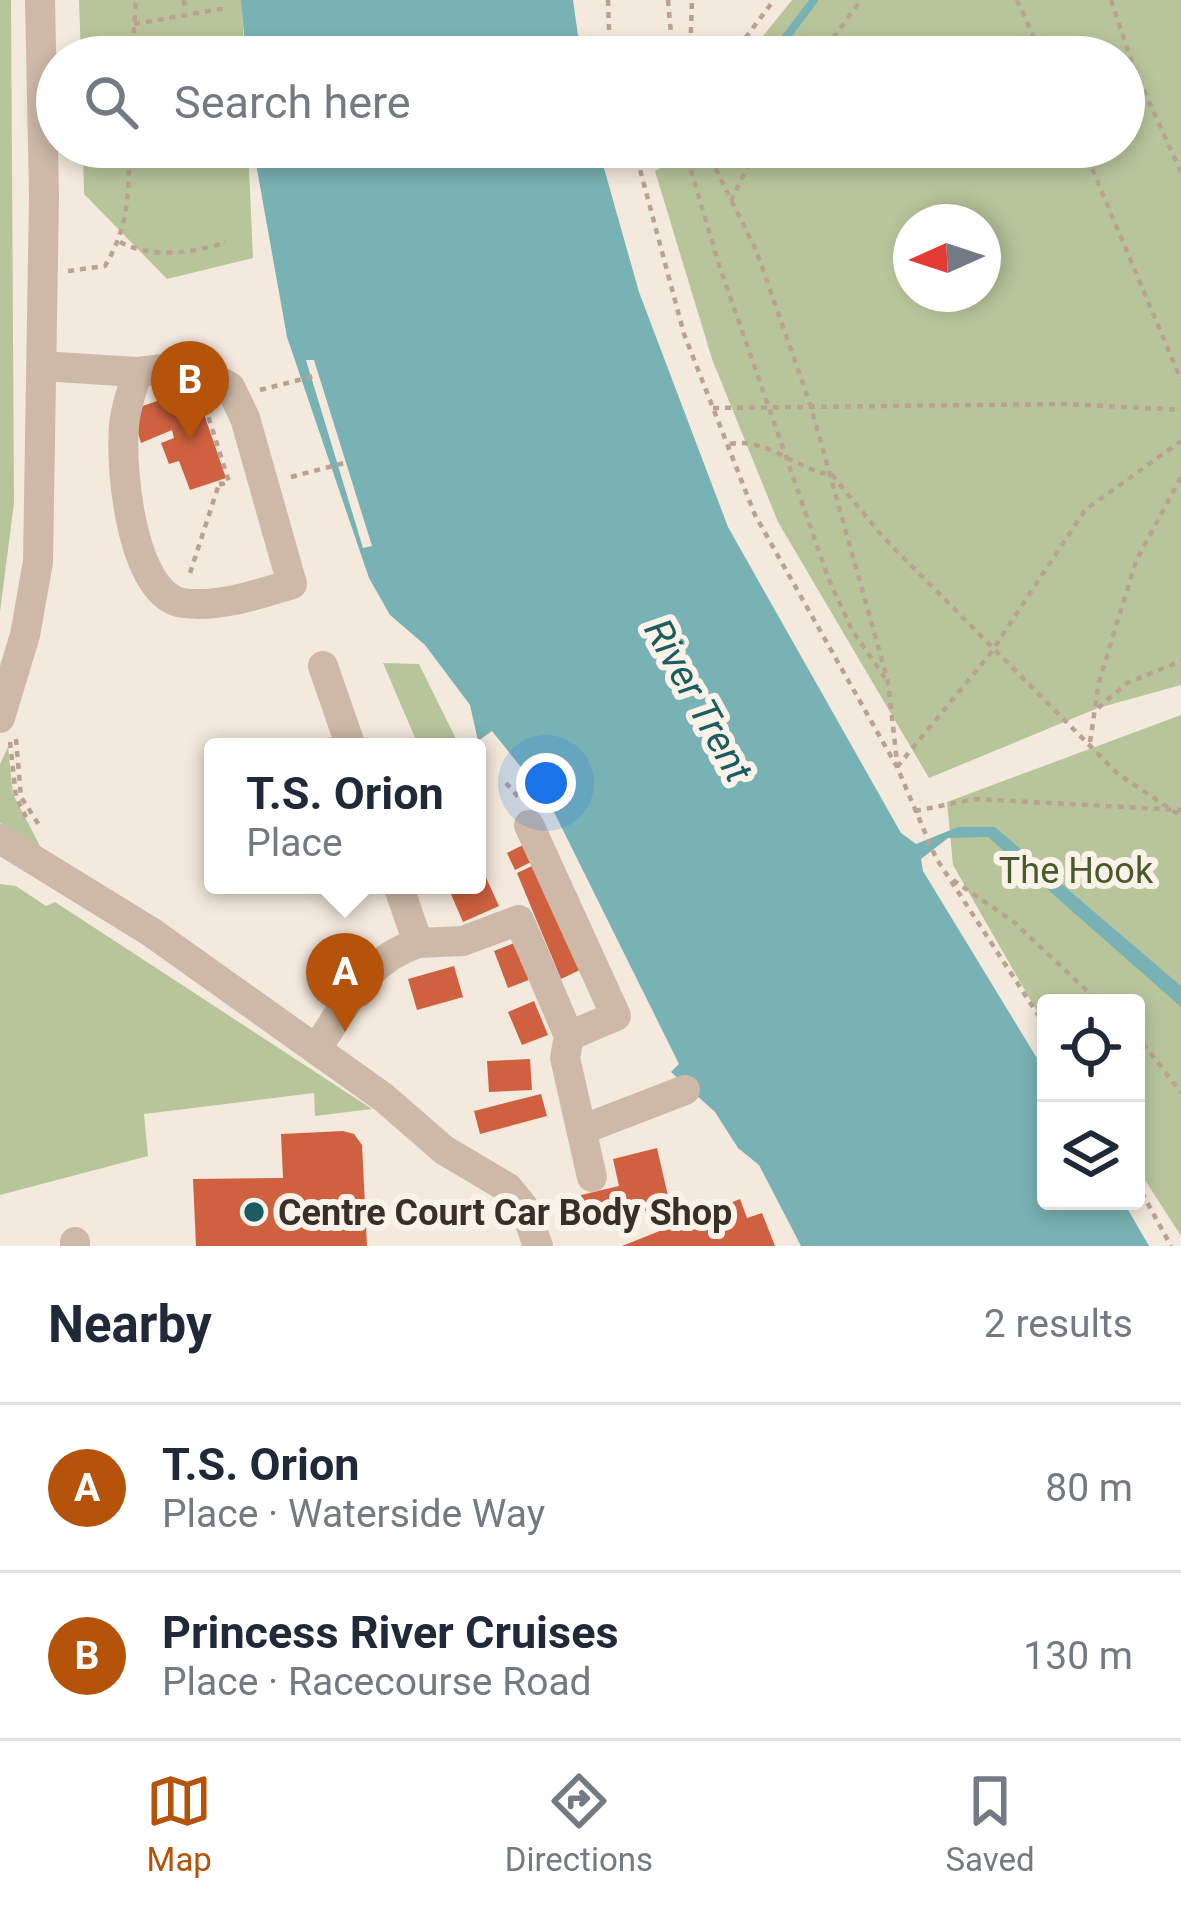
<!DOCTYPE html>
<meta charset="utf-8">
<style>
:root{--surface:#fff;--page:#f6f6f7;--text:#1f2937;--muted:#747a83;--line:#e0e1e3;--accent:#b45309}
body{margin:0;font-family:Roboto,sans-serif;background:var(--page);color:var(--text)}
.controls{position:absolute;right:36px;bottom:36px;display:grid;overflow:hidden;border-radius:12px;box-shadow:0 6px 18px #0003}
.controls button{width:108px;height:108px;display:grid;place-items:center;padding:0;border:0;border-bottom:3px solid var(--line);background:var(--surface);color:var(--text);font:60px sans-serif}
.compass{position:absolute;left:893px;top:204px;width:108px;height:108px;border-radius:50%;background:var(--surface);box-shadow:0 6px 18px #0003;rotate:267deg}
.you{position:absolute;left:546px;top:783px;width:42px;height:42px;margin:-30px;border:9px solid #fff;border-radius:50%;background:#1a73e8;box-shadow:0 0 0 18px #1a73e833}
.badge{display:grid;place-items:center;width:78px;height:78px;border-radius:50%;background:var(--accent);color:#fff;font-size:39px;font-weight:700}
.pin{position:absolute;translate:-50% -99px;filter:drop-shadow(0 3px 6px #0008)}
.pin::after{content:'';position:absolute;top:63px;width:42px;height:36px;background:inherit;clip-path:polygon(0 0,100% 0,50% 100%)}
.popup{position:absolute;left:204px;top:738px;width:282px;height:156px;box-sizing:border-box;display:grid;place-content:center;border-radius:12px;background:var(--surface);filter:drop-shadow(0 3px 9px #0005);font-size:39px;white-space:nowrap;color:var(--muted)}
.popup b{font-size:45px;color:var(--text)}
.popup::after{content:'';position:absolute;left:50%;top:100%;margin-left:-24px;border:24px solid transparent;border-top-color:var(--surface)}
.list{margin:0;padding:0;list-style:none}
h2{display:flex;justify-content:space-between;align-items:center;height:156px;margin:0;padding:0 48px;font-size:51px}
h2 small{font-size:39px;font-weight:400;color:var(--muted)}
.list li{display:grid;grid-template-columns:78px 1fr auto;gap:36px;align-items:center;box-sizing:border-box;height:168px;padding:0 48px;border-top:3px solid var(--line)}
.list b{display:block;font-size:45px;white-space:nowrap}
.list p{margin:0;font-size:39px;white-space:nowrap;color:var(--muted)}
.list em{font-size:39px;font-style:normal;color:var(--muted)}
.icon{flex:none;width:66px;height:66px;fill:none;stroke:currentColor;stroke-width:2;stroke-linecap:round;stroke-linejoin:round}
.map{position:relative;flex:none;width:1181px;height:1246px;overflow:hidden}
.search{position:absolute;background:var(--surface);box-shadow:0 6px 18px #0003;left:36px;right:36px;top:36px;height:132px;display:flex;align-items:center;gap:30px;box-sizing:border-box;padding:0 42px;border-radius:66px;color:var(--muted);font-size:45px}
.sheet{height:492px;background:var(--surface)}
nav{display:flex;justify-content:space-around;align-items:center;box-sizing:border-box;height:168px;border-top:3px solid var(--line);background:var(--surface);font-size:33px;color:var(--muted)}
nav a{display:grid;justify-items:center;gap:6px}
nav .on{color:var(--accent)}
.map>svg:first-child{display:block}
.green{fill:#b8c59b;fill-rule:evenodd}
.water{fill:#79b2b4}
.pier{fill:#f4e9dd}
.lines{fill:none;stroke-linecap:round;stroke-linejoin:round}
.stream{stroke:#79b2b4;stroke-width:8}
.building{fill:#cf6140}
.path{stroke:#baa292;stroke-width:4.5;stroke-dasharray:6 6;stroke-linecap:butt}
.minor{stroke:#ceb9a8;stroke-width:30}
.poi-dot{fill:#1a5c5f;stroke:#fbf3ea;stroke-width:4.5}
.labels{text-anchor:middle;stroke-width:12;stroke-linejoin:round;paint-order:stroke}
.park-label{font-size:36px;fill:#495a2a;stroke:#fbf3ea}
.poi-label{font-size:36px;font-weight:bold;fill:#3a2e29;stroke:#fbf3ea;text-anchor:start}
.water-label{font-size:39px;font-style:italic;fill:#1a5c5f;stroke:#fbf3ea}
</style>
<div class="map">
<svg width="1181" height="1246" viewBox="0 0 1181 1246">
<rect width="100%" height="100%" fill="#f4e9dd"/>
<path class="green" d="M0 0H11L14 503 0 612Z
M79 0H242L244 57H81Z
M792 0H1181V685L1098 708 929 778 778 522 712 359 655 171 699 147H1124V57H746ZM911 222H983V294H911Z
M83 147H248L253 258 167 279 84 194Z
M383 663 419 664 460 747H419Z
M1181 715V1236L1136 1166V1003H1046V1027L953 865 947 802Z
M8 747 13 794 40 846 0 823V764Z
M0 884 16 886 46 906 55 902 372 1109 315 1116 314 1093 144 1114 148 1156 0 1195Z"/>
<path class="water" d="M241 0H573L581 57H246Z
M253 147H598L639 292 728 527 901 833 916 844 958 827H995L1181 986V1007L988 837 948 838 921 859 923 871 1046 1073V1201H1123L1149 1246H801L759 1165 738 1148 715 1112 671 1072 679 1064 549 802 492 731 478 741 470 705 425 645 390 615 369 578 287 337Z"/>
<path class="pier" d="M306 360H314L372 546 363 548Z"/>
<g class="lines">
<path class="stream" d="M771 57 814 0"/>
</g>
<path class="building" d="M195 388 226 478 190 490 179 461 169 464 161 443 174 438 172 430 141 443 131 410Z
M525 844 533 861 515 870 507 853Z
M477 858 499 906 463 922 447 885H477Z
M534 865 582 969 561 979 517 873Z
M517 942 531 979 508 988 494 951Z
M454 966 463 997 417 1010 408 979Z
M534 1001 548 1035 522 1045 508 1012Z
M530 1059 532 1090 489 1092 487 1061Z
M541 1094 547 1116 480 1134 474 1111Z
M343 1131 354 1134 362 1145 367 1246H196L193 1179 283 1178 281 1134Z
M657 1148 670 1205 588 1224 581 1195 619 1186 613 1159Z
M740 1199 747 1218 762 1213 775 1246H622Z"/>
<g class="lines">
<path class="path" d="M183 0 188 11
M608 0 610 57
M668 0 673 57
M1017 0 1043 57
M1111 0 1134 69 1181 172
M134 24 227 8
M132 57 136 0
M690 57 692 0
M731 57 774 0
M819 57 861 0
M634 147 684 334 755 515 897 767 936 858 1046 1027
M684 147 719 265 829 580 852 630 885 678
M705 147 756 250 811 407 888 682 897 762
M1083 147 1181 380
M638 161 659 147
M731 201 757 147
M120 242C152 259 194 253 226 242
M68 271 105 266C129 226 129 192 129 147
M260 390 318 375
M205 406 229 482 218 485
M713 408 1066 404 1181 410
M730 444C766 437 797 470 832 475L884 538 1118 774 1181 816
M291 477 344 463
M190 573 220 481
M1098 708 1127 683 1181 661
M16 739 21 797 41 828
M10 742 16 797 29 823
M1090 742 1099 682 1136 561 1181 477
M897 767 990 654 1085 510 1181 441
M506 783 521 800
M915 811 975 799 1181 810
M953 880 1014 922 1100 1003
M1136 1034 1181 1093
M1136 1182 1171 1246"/>
<path class="minor" d="M41 366 137 372 173 368 207 374 230 387 245 418 292 584C258 594 220 608 183 603 133 595 120 475 124 426 125 408 133 389 137 372
M323 666 351 747
M0 718 25 635 38 562 44 196 40 0
M0 839 151 932 383 1097 444 1150 508 1188 525 1209 538 1246
M398 885 418 943 463 941 519 920 569 1036 616 1016 529 825
M569 1036 565 1058 592 1177
M317 1048C347 1004 364 961 418 943
M584 1129 685 1090
M75 1242V1246"/>
</g>
<circle class="poi-dot" cx="254" cy="1212" r="12"/>
<g class="labels">
<g class="park-label">
<text x="1076" y="883">The Hook</text>
</g>
<g class="poi-label">
<text x="278" y="1225">Centre Court Car Body Shop</text>
</g>
<g class="water-label">
<text transform="translate(699 700) rotate(61)" y="14">River Trent</text>
</g>
</g>
</svg>
<div class="controls">
<button><svg class="icon" aria-label="locate" viewBox="0 0 24 24"><circle cx="12" cy="12" r="6"/><path d="M12 2v4M12 18v4M2 12h4M18 12h4"/></svg></button>
<button><svg class="icon" aria-label="layers" viewBox="0 0 24 24"><path d="M12 4l9 5-9 5-9-5zM3 14l9 5 9-5"/></svg></button>
</div>
<svg class="compass" viewBox="-18 -18 36 36"><path d="M0-13l5 13h-10z" fill="#e53935"/><path d="M0 13l5-13h-10z" fill="#747a83"/></svg>
<div class="you"></div>
<div class="pin badge" style="left:345px;top:1032px">A</div>
<div class="popup"><b>T.S. Orion</b>Place</div>
<div class="pin badge" style="left:190px;top:440px">B</div>
<div class="search"><svg class="icon" aria-label="search" viewBox="0 0 24 24"><circle cx="10" cy="10" r="6"/><path d="M15 15l6 6"/></svg>Search here</div>
</div>
<section class="sheet">
<h2>Nearby<small>2 results</small></h2>
<ul class="list">
<li><span class="badge">A</span><div><b>T.S. Orion</b><p>Place · Waterside Way</p></div><em>80 m</em></li>
<li><span class="badge">B</span><div><b>Princess River Cruises</b><p>Place · Racecourse Road</p></div><em>130 m</em></li>
</ul>
</section>
<nav>
<a class="on"><svg class="icon" aria-label="map" viewBox="0 0 24 24"><path d="M3 6l6-2 6 2 6-2v14l-6 2-6-2-6 2zM9 4v14M15 6v14"/></svg>Map</a>
<a><svg class="icon" aria-label="directions" viewBox="0 0 24 24"><path d="M12 3l9 9-9 9-9-9zM9 14v-3h6M13 9l2 2-2 2"/></svg>Directions</a>
<a><svg class="icon" aria-label="saved" viewBox="0 0 24 24"><path d="M7 4h10v16l-5-4-5 4z"/></svg>Saved</a>
</nav>
